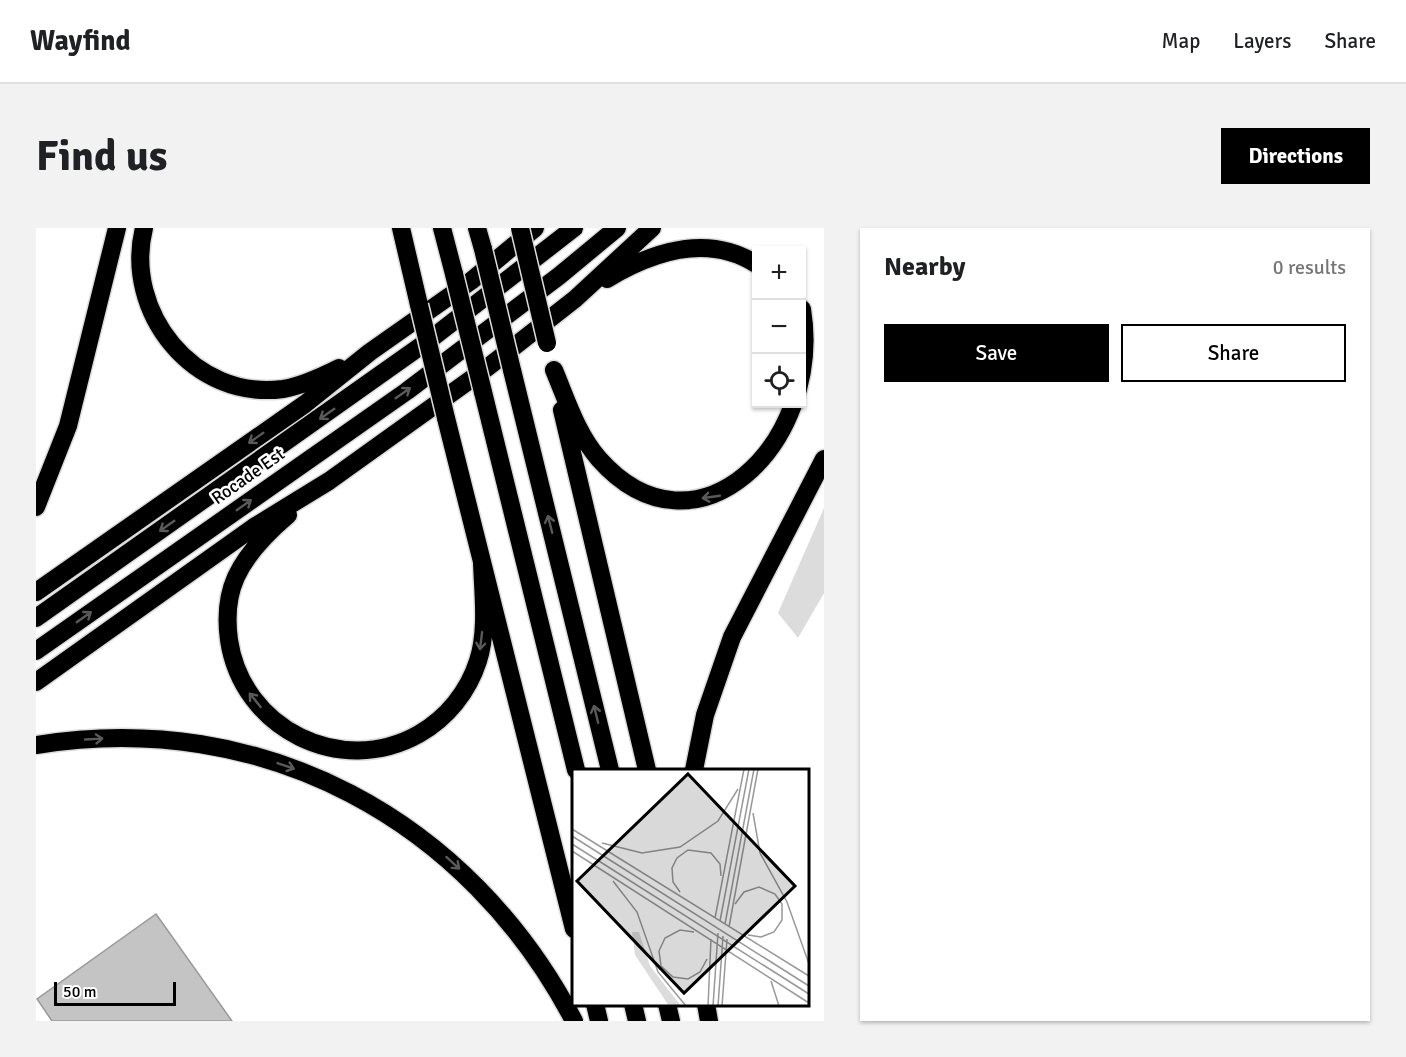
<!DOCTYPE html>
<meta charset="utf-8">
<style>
:root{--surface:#fff;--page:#f2f2f2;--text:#202124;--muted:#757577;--line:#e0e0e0;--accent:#000}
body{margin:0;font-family:Signika,sans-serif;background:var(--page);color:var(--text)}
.controls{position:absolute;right:18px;top:18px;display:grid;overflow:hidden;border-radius:0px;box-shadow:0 2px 4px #0004}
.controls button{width:54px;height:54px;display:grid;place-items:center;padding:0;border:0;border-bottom:2px solid var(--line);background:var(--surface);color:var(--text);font:30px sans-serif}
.scale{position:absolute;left:18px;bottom:15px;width:122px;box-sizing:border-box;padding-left:6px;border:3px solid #000;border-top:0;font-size:16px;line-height:21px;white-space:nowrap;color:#000;-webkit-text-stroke:4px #fff;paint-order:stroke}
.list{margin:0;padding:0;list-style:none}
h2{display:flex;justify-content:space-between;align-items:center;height:78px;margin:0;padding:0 24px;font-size:26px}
h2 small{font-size:20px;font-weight:400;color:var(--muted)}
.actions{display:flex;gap:12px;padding:18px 24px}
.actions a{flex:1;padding:14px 0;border:2px solid var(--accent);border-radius:0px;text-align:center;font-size:21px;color:var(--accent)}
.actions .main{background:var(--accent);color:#fff}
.icon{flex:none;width:33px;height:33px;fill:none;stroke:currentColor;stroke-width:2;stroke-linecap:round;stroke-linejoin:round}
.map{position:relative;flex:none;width:788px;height:793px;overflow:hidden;border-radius:0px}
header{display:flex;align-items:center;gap:36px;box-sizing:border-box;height:84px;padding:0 30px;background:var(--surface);border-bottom:2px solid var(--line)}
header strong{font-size:28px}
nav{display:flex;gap:33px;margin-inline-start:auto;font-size:21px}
.intro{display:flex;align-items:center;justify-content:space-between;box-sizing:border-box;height:144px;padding:0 36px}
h1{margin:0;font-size:42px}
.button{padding:15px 27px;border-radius:0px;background:var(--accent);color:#fff;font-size:21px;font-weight:700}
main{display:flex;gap:36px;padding:0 36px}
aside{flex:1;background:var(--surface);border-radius:0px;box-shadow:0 2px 4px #0004}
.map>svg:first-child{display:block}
.green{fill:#dcdcdc}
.building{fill:#c4c4c4;stroke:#999;stroke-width:1.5}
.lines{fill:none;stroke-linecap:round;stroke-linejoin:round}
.highway-casing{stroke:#dbdbdb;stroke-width:21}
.highway{stroke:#000;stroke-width:18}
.highway-bridge-casing{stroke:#dbdbdb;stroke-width:21;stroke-linecap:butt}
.highway-bridge{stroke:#000;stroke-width:18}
.oneway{stroke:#595959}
.labels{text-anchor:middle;stroke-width:5;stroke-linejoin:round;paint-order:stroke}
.street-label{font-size:18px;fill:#000;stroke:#fff}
.inset-road{fill:none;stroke:#999;stroke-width:1.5}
.view{fill:#000;fill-opacity:0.15;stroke:#000;stroke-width:3}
.inset-edge{fill:none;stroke:#000;stroke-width:3}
</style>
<header>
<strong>Wayfind</strong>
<nav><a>Map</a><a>Layers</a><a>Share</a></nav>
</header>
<div class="intro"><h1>Find us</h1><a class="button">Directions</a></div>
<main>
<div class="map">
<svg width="788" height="793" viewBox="0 0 788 793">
<rect width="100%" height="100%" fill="#fff"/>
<path class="green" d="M788 280V365L762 410 742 385Z"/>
<path class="building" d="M120 686 196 793H16L1 771Z"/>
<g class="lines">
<g class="highway-casing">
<path id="highway" d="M108 0C87 84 158 173 247 161 266 158 285 149 303 140
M365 0 383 77
M406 0 418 46
M441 0 447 21
M571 51C616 24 671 5 720 36
M476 142 574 542
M518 142C531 173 541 206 563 231 660 340 788 215 766 81
M447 164 540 542
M526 182 611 542
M410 190 538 701
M0 279 32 198 81 0
M252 287C232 304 211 325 200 349 191 369 190 390 193 412 206 501 305 550 383 506 411 490 432 464 442 433 452 402 447 366 446 334
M0 364 269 176 334 124 435 53 499 0
M0 390 396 110 538 0
M0 423 371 163 523 48 581 0
M0 454 218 299 293 253 452 139 539 71 616 0
M0 517C227 480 433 592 538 793
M658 542 669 487 696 409 788 231
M559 776 563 793
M597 776 601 793
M631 776 635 793
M670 776 673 793"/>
</g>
<use href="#highway" class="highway"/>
<g class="highway-bridge-casing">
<path id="highway-bridge" d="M484 0 511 115
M447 21 476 142
M418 46 447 164
M383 77 410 190"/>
</g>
<use href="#highway-bridge" class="highway-bridge"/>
</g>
<defs><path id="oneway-shaft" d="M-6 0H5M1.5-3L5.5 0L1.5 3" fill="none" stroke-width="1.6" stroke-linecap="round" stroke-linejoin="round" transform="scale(1.5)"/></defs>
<g class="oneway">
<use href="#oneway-shaft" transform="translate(367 165) rotate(-35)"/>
<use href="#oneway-shaft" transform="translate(291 186) rotate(145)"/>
<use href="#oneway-shaft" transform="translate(220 210) rotate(145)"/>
<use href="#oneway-shaft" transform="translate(675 269) rotate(172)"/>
<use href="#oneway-shaft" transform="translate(208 277) rotate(-35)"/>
<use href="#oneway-shaft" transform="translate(514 296) rotate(-104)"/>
<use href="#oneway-shaft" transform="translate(131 298) rotate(145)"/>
<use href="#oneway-shaft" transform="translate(48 389) rotate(-35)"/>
<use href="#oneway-shaft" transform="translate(445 413) rotate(97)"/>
<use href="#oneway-shaft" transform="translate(219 472) rotate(-129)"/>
<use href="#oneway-shaft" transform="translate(560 486) rotate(-104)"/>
<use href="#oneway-shaft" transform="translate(58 511) rotate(-3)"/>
<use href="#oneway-shaft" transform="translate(250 538) rotate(19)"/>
<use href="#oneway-shaft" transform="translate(417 635) rotate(42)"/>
</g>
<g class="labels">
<g class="street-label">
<text transform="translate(212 248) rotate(-35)" y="6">Rocade Est</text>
</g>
</g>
<g transform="translate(536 541)">
<rect width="237" height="237" fill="#fff"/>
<path d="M60 163H67L78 197 109 237H97L63 186Z" fill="#dcdcdc"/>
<path class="inset-road" d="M181 44 188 84 215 133 237 195M0 60 237 207M0 67 237 217M30 74 70 84 108 78 146 52 166 20M0 75 237 225M0 82 237 234M41 112 65 143 86 203 114 237M108 123 101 113 100 99 105 89 116 81 139 84 148 95 149 107M163 135 172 123 187 118 203 125 210 135V151L202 163 189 168 176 166M143 149 172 0M148 152 177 0M153 155 182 0M157 158 186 0M122 163 108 161 93 169 87 182 89 197 101 208 116 210 128 203 135 190M199 212 207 237M136 237 139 170M141 237 146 164M146 237 151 167M150 237 155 170"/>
<path class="view" d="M116 5 223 117 112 224 5 112Z"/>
<rect width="237" height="237" class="inset-edge"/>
</g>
</svg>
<div class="controls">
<button>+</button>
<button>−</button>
<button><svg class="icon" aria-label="locate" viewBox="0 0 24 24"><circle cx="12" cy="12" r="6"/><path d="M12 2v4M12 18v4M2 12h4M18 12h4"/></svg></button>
</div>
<div class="scale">50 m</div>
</div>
<aside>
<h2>Nearby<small>0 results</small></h2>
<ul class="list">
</ul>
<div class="actions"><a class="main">Save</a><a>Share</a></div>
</aside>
</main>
